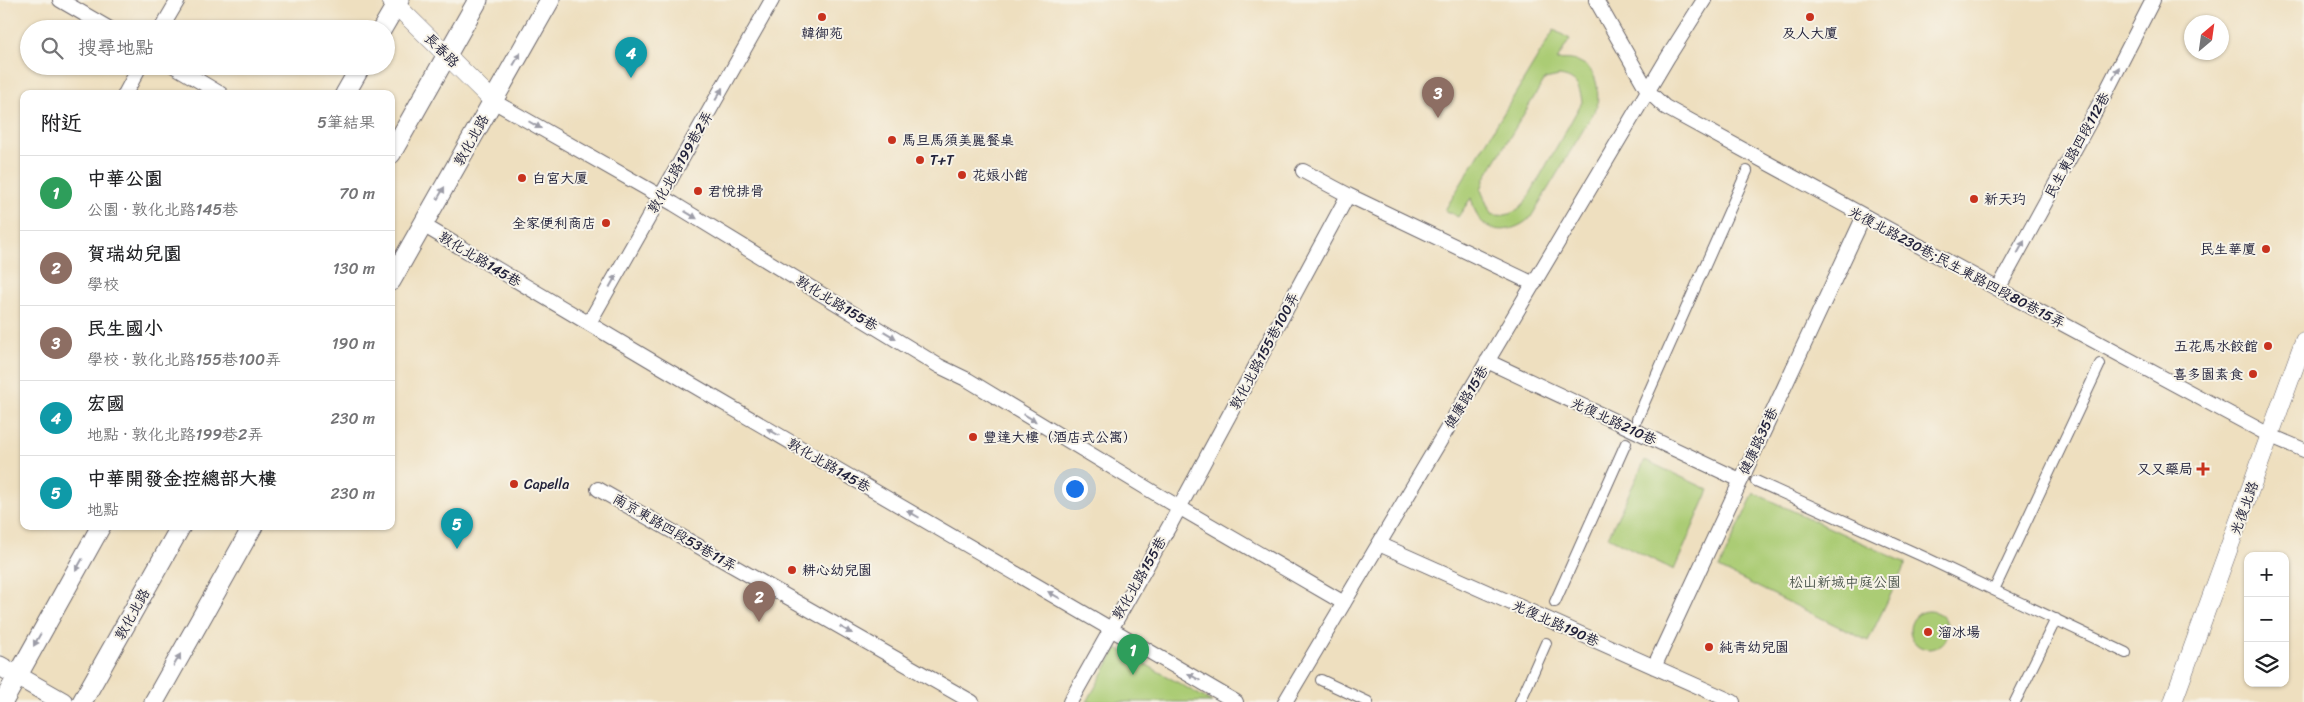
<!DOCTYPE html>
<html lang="zh-TW">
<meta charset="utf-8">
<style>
:root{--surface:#fff;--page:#f2f2f2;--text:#202124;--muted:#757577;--line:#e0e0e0;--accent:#db2777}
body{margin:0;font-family:Sriracha,"LXGW WenKai TC",sans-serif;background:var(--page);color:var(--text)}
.controls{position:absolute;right:15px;bottom:15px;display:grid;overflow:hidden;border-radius:10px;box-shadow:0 1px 4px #0004}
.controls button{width:45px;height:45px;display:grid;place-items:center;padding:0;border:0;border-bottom:1px solid var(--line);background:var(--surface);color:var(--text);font:25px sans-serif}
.compass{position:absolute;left:2184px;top:15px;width:45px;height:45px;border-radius:50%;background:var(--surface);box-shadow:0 1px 4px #0004;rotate:29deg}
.you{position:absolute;left:1074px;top:488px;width:18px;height:18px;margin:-12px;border:4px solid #fff;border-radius:50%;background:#1a73e8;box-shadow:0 0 0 8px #1a73e833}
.badge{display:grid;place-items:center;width:32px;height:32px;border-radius:50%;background:var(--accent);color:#fff;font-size:16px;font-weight:700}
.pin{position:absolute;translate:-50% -41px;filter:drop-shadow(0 1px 2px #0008)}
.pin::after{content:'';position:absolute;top:26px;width:18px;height:15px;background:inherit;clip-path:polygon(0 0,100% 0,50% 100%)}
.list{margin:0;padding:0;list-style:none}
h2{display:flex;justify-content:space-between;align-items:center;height:65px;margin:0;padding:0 20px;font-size:21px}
h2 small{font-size:16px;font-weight:400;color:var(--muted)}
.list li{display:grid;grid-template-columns:32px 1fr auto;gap:15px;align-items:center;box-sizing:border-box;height:75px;padding:0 20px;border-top:1px solid var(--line)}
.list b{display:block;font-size:19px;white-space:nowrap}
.list p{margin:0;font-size:16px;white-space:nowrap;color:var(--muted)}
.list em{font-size:16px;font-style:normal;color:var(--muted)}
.icon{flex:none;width:28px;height:28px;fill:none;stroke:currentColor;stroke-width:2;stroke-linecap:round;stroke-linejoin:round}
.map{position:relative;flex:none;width:2304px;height:702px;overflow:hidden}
.search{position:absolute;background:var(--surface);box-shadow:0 1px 4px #0004;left:20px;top:20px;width:375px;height:55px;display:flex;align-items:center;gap:12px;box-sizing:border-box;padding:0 18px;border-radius:28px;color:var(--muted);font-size:19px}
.panel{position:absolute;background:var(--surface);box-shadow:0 1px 4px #0004;left:20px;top:90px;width:375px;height:440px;border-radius:10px}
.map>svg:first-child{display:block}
.green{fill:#abcc74;stroke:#667758;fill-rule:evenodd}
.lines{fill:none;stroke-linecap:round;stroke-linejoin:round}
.pedestrian-casing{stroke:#696469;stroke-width:12}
.minor-casing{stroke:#696469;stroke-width:16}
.tertiary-casing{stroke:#696469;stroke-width:19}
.secondary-casing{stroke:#696469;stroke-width:21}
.pedestrian{stroke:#fff;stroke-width:10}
.minor{stroke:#fff;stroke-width:14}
.tertiary{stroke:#fff;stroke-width:18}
.secondary{stroke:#fff;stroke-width:19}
.oneway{fill:#9c9ca7}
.poi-dot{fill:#c8321e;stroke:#f7f3e8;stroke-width:2}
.labels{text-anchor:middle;stroke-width:4;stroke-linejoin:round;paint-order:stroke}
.poi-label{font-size:14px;fill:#22223b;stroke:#f7f3e8;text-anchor:start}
.street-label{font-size:14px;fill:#22223b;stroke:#f7f3e8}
.park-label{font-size:14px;fill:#4b554c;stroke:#f7f3e8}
</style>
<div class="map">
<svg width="2304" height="702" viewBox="0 0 2304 702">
<rect width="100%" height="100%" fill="#f7f3e8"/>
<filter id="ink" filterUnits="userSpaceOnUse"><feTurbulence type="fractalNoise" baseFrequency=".02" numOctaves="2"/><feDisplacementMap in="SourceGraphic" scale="10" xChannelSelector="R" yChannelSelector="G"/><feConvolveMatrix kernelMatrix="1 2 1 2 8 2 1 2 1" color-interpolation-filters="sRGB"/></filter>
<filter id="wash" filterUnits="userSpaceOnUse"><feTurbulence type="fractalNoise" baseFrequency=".0096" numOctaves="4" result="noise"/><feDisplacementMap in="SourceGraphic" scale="20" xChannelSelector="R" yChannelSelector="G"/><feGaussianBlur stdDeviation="1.12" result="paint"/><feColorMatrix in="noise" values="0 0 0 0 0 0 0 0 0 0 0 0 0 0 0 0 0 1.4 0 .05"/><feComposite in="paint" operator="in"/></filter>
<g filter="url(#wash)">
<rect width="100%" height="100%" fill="#eedfbf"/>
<path class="green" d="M1554 30 1570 39 1557 60C1590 56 1601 77 1597 107L1531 217C1517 231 1491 237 1478 217 1475 212 1473 204 1471 198L1458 217 1445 210ZM1559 76C1576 78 1580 87 1582 102L1526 201C1516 213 1506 218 1491 214L1481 190 1485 178 1545 79Z
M1645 460 1709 490 1674 570 1608 537Z
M1754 493 1906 563 1868 641 1719 568Z
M1910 630a19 19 0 1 1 38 0a19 19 0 1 1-38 0Z
M1117 648 1212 702H1087Z"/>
</g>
<g filter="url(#ink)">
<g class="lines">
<g class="pedestrian-casing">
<path id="pedestrian" d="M1637 419 1747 171
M1756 481 1922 556 2126 653
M1994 590 2100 364
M1555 602 1626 443
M1321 680 1368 702
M1520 702 1546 643
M2015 702 2056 619"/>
</g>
<g class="minor-casing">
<path id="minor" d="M60 0 110 29
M1596 0 1648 91 1665 107 1998 289 2271 436 2304 450
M161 29 178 0
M174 66 221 94
M125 94 140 66
M493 101 674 204 939 366 968 380 1158 495 1344 603
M1303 171 1348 195 1534 284
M423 225 667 370 1236 702
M1998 289 2107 90 2153 0
M589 323 772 0
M1487 361 1740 480
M598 489 972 702
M1379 544 1733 702
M1654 667 1864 216
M1070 702 1171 523 1348 195
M1285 702 1668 57 1704 0"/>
</g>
<g class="tertiary-casing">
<path id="tertiary" d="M391 0 493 101
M2173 702 2304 341"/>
</g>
<g class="secondary-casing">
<path id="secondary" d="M382 29 399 0
M345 94 361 66
M391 154 478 0
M391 281 550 0
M0 666 63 702
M3 702 101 526
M82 702 181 526
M154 702 253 526"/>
</g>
<use href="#pedestrian" class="pedestrian"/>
<use href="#minor" class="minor"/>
<use href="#tertiary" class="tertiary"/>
<use href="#secondary" class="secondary"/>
</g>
<defs><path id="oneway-solid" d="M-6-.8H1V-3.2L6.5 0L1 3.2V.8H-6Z" transform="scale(1.25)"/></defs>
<g class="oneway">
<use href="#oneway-solid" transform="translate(517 59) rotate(-60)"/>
<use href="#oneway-solid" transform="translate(2116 73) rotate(-63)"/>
<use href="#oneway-solid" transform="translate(719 94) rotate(-60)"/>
<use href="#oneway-solid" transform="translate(535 125) rotate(30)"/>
<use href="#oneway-solid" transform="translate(441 193) rotate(-60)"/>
<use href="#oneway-solid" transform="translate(691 215) rotate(31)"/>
<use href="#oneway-solid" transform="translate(2021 247) rotate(-61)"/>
<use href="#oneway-solid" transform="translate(613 281) rotate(-61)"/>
<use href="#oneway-solid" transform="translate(890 335) rotate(31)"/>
<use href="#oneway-solid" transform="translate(1030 418) rotate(31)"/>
<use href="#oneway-solid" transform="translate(773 432) rotate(-150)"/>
<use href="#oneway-solid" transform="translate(913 514) rotate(-150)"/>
<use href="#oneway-solid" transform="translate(79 565) rotate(119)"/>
<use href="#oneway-solid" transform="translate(1054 595) rotate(-150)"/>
<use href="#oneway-solid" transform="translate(846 630) rotate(30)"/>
<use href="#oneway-solid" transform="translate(37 640) rotate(119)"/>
<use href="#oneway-solid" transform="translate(177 660) rotate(-61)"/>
<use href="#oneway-solid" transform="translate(1194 677) rotate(-150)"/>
</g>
</g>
<g class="poi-dot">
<circle cx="822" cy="17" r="5"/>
<circle cx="1810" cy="17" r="5"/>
<circle cx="892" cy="140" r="5"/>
<circle cx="920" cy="160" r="5"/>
<circle cx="962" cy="175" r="5"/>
<circle cx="522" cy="178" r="5"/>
<circle cx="698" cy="191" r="5"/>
<circle cx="1974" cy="199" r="5"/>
<circle cx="606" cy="223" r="5"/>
<circle cx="2266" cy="249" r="5"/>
<circle cx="2268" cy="346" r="5"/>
<circle cx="2253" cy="374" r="5"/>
<circle cx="973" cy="437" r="5"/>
<path d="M2200.5 461.5h5v5h5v5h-5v5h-5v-5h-5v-5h5z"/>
<circle cx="514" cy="484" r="5"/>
<circle cx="792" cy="570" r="5"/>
<circle cx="1928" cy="632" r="5"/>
<circle cx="1709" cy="647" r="5"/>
</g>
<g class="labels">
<g class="poi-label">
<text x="822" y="38" text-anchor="middle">韓御苑</text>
<text x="1810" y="38" text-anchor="middle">及人大廈</text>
<text x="902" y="145">馬旦馬須美麗餐桌</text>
<text x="930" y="165">T+T</text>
<text x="972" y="180">花娘小館</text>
<text x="532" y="183">白宫大厦</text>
<text x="708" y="196">君悅排骨</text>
<text x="1984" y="204">新天玓</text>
<text x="596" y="228" text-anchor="end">全家便利商店</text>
<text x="2256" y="254" text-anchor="end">民生華廈</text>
<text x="2258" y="351" text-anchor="end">五花馬水餃館</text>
<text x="2243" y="379" text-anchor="end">喜多園素食</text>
<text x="983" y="442">豐達大樓（酒店式公寓）</text>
<text x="2193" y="474" text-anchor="end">又又藥局</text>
<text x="524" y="489">Capella</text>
<text x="802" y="575">耕心幼兒園</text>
<text x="1938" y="637">溜冰場</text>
<text x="1719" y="652">純青幼兒園</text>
</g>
<g class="street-label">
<text transform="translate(442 50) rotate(45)" y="5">長春路</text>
<text transform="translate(471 140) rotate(-61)" y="5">敦化北路</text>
<text transform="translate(2077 145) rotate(-61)" y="5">民生東路四段112巷</text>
<text transform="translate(680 162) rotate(-60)" y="5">敦化北路199巷2弄</text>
<text transform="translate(480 259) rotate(31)" y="5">敦化北路145巷</text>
<text transform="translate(1957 267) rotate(28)" y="5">光復北路230巷;民生東路四段80巷15弄</text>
<text transform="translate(837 303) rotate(31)" y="5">敦化北路155巷</text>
<text transform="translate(1264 351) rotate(-62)" y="5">敦化北路155巷100弄</text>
<text transform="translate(1466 397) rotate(-59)" y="5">健康路15巷</text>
<text transform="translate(1614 421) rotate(25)" y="5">光復北路210巷</text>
<text transform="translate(1758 441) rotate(-65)" y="5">健康路35巷</text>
<text transform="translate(829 465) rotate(30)" y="5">敦化北路145巷</text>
<text transform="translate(2244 508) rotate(-70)" y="5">光復北路</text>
<text transform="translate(675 532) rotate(30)" y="5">南京東路四段53巷11弄</text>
<text transform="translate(1139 578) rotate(-60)" y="5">敦化北路155巷</text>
<text transform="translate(132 614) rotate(-61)" y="5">敦化北路</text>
<text transform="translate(1556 623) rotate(24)" y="5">光復北路190巷</text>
</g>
<g class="park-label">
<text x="1845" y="587">松山新城中庭公園</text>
</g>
</g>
</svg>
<div class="controls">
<button>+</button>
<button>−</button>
<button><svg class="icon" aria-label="layers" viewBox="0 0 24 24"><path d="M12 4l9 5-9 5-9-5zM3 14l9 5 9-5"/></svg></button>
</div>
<svg class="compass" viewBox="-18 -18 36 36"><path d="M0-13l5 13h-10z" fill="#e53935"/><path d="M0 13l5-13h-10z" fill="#757577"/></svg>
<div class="you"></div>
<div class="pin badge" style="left:1133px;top:675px;background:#2e9e5b">1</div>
<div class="pin badge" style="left:759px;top:622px;background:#8d6e63">2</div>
<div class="pin badge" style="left:1438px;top:118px;background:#8d6e63">3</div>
<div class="pin badge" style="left:631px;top:78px;background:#0f9aa8">4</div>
<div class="pin badge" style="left:457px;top:549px;background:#0f9aa8">5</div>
<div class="search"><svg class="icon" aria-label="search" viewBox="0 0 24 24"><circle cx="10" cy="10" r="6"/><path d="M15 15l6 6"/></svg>搜尋地點</div>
<section class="panel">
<h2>附近<small>5筆結果</small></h2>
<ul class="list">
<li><span class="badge" style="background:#2e9e5b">1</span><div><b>中華公園</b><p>公園 · 敦化北路145巷</p></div><em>70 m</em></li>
<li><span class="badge" style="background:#8d6e63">2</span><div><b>賀瑞幼兒園</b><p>學校</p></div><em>130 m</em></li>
<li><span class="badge" style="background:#8d6e63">3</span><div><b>民生國小</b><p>學校 · 敦化北路155巷100弄</p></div><em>190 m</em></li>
<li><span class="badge" style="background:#0f9aa8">4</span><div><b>宏國</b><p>地點 · 敦化北路199巷2弄</p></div><em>230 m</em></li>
<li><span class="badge" style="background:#0f9aa8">5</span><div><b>中華開發金控總部大樓</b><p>地點</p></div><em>230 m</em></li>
</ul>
</section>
</div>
